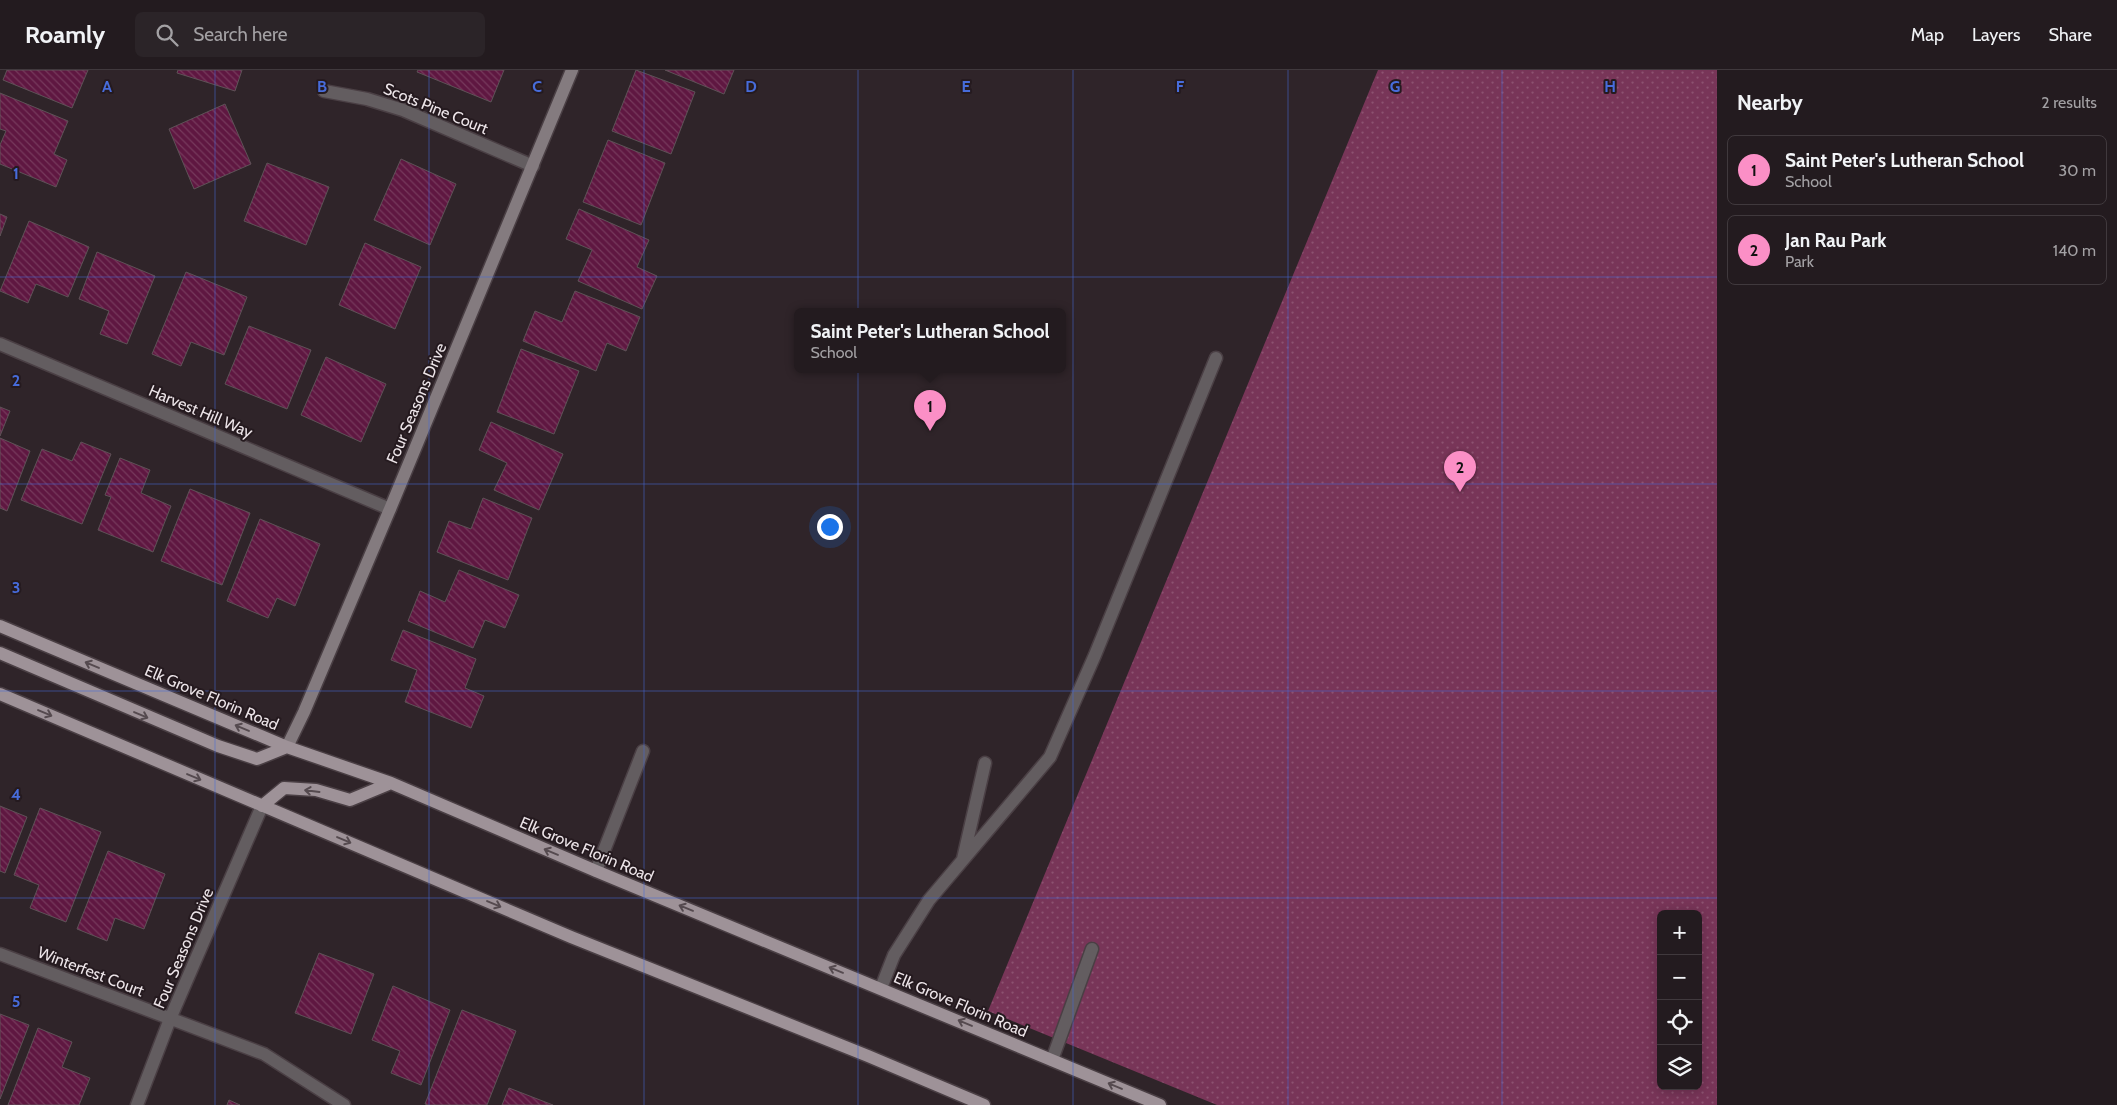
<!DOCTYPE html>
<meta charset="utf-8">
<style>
:root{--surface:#231b1f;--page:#2b2428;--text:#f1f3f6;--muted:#a3a1a4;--line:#40393d;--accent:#fb8fc6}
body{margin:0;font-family:Cabin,sans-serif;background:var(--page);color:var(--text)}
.controls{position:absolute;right:15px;bottom:15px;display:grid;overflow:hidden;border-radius:8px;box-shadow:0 2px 12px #0003}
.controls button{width:45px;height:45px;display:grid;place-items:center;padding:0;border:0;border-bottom:1px solid var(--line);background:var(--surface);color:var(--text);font:25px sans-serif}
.you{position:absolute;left:829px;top:456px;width:18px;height:18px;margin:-12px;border:4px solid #fff;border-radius:50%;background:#1a73e8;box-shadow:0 0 0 8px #1a73e833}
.badge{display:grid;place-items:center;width:32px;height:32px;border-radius:50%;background:var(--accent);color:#111;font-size:16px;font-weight:700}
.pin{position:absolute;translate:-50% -41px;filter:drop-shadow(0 1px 2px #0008)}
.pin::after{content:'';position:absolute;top:26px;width:18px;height:15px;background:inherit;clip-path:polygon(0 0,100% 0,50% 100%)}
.popup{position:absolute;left:794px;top:238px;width:272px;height:65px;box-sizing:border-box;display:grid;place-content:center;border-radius:8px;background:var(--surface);filter:drop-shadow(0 1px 4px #0005);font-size:16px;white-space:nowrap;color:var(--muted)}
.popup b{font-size:19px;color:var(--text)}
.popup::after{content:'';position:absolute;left:50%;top:100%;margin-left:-10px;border:10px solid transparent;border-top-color:var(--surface)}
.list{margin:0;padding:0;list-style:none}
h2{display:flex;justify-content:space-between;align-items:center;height:65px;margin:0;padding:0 20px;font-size:21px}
h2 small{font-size:16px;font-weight:400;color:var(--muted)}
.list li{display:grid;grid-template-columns:32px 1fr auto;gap:15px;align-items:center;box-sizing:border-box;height:70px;margin:0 10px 10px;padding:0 10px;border:1px solid var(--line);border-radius:8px}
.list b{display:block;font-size:19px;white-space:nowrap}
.list p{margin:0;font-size:16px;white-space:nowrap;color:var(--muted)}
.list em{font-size:16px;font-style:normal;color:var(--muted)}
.icon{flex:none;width:28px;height:28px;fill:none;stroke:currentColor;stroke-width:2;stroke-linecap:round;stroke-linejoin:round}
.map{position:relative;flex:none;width:1717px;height:1035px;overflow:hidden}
header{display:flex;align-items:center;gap:30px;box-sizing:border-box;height:70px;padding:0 25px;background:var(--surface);border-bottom:1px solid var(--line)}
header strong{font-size:24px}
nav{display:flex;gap:28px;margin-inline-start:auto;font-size:18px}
.search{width:350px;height:45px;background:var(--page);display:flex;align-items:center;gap:12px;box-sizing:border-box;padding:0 18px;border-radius:8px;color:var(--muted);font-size:19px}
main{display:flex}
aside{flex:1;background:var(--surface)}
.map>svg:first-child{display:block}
.grass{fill:url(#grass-dots);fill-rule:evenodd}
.building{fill:url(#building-back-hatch);stroke:#5e5257}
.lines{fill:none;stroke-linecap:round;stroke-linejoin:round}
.lane-casing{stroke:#4a3f44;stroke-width:15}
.street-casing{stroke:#4a3f44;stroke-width:15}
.secondary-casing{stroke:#4a3f44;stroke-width:15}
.primary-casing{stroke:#4a3f44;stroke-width:15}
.lane{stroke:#635d60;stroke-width:12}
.street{stroke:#635d60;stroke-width:12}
.secondary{stroke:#847b7f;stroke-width:12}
.primary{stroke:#9e9298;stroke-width:12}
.oneway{stroke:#554a4f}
.grid{fill:none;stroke:#476cdb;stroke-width:1;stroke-opacity:0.55}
.labels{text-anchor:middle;stroke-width:4;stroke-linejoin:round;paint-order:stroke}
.street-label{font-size:16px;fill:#ede5e9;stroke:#251a1f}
.grid-label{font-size:16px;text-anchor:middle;font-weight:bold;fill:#476cdb;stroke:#251a1f;stroke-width:4;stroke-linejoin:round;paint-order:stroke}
</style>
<header>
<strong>Roamly</strong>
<div class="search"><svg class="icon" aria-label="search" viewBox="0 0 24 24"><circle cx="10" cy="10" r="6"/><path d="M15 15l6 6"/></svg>Search here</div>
<nav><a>Map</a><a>Layers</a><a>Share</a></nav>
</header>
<main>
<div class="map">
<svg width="1717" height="1035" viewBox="0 0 1717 1035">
<defs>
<pattern id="grass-dots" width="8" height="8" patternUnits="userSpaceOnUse" patternTransform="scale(1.25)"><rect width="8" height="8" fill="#783558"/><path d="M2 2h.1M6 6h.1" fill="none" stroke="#8c5270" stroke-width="1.8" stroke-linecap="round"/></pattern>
<pattern id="building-back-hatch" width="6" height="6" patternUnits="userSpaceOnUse" patternTransform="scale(1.25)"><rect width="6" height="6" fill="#5f1741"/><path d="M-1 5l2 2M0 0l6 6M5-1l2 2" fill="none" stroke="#76395c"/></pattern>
</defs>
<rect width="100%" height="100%" fill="#2f2429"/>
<path class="grass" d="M1378 0H1717V1035H1217L988 941ZM1661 844H1698V1016H1661Z"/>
<path class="building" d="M7 0H88L72 38 3 10Z
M178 0H242L235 21 177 3Z
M418 0H504L491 32 417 2Z
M636 0 695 22 671 84 612 61Z
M665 0H734L724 24Z
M0 23 68 51 54 84 67 90 56 117 0 94V75L6 61 0 59Z
M225 34 251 94 194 119 169 59Z
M608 70 665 93 641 155 583 132Z
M401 89 456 114 430 175 374 150Z
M267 93 329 117 306 175 244 151Z
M579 139 649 170 637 197 657 206 642 239 578 211 592 180 566 169Z
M0 144 7 147 0 166Z
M29 151 89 177 68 227 36 214 28 233 0 221Z
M365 173 421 197 395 259 339 235Z
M97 182 155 206 127 274 100 264 109 241 79 229Z
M186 202 247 227 224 285 191 272 181 296 152 284Z
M575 221 640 247 626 281 607 273 596 301 523 271 535 241 562 252Z
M249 256 311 280 287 339 225 314Z
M521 279 579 301 554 364 497 342Z
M326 287 386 314 361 372 301 345Z
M0 337 10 341 0 366Z
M491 352 563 384 539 440 494 420 507 393 479 380Z
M0 368 30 381 7 441 0 438Z
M81 372 111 384 82 454 21 430 42 379 72 391Z
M120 388 150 400 141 423 171 436 153 482 98 460 111 427 105 425Z
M190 419 250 443 222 515 161 491Z
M483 428 532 448 508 510 437 482 449 451 471 459Z
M260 449 320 474 295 536 277 528 268 548 227 531Z
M459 500 519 525 505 558 485 550 473 578 408 551 420 521 445 532Z
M403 560 476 589 465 618 484 626 471 658 405 632 417 600 391 590Z
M0 736 27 747 5 803 0 801Z
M40 738 101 762 66 852 30 838 39 815 14 805Z
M108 781 165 804 144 859 115 848 107 871 77 859Z
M319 883 374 904 351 964 295 943Z
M393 916 450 940 421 1015 391 1003 400 981 372 970Z
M462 940 516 961 487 1035H428L425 1034Z
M0 944 29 955 0 1029Z
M38 958 72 972 62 997 90 1008 79 1035H8Z
M509 1018 553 1035H502Z
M229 1030 240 1035H227Z"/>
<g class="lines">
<g class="lane-casing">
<path id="lane" d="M963 789 985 693
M596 801 643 681
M881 918 894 885 929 830 1050 687 1095 585 1216 288
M1052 990 1092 879"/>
</g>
<g class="street-casing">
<path id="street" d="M324 21 367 29 403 40 533 96
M0 274 390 439
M0 884 264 984 344 1035
M137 1035 170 949 262 736"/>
</g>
<g class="secondary-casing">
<path id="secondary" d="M287 677 304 642 390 439 572 0"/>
</g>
<g class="primary-casing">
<path id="primary" d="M0 556 287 677 391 713 596 801 1160 1035
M0 583 218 676 257 689 287 677
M0 624 571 867 868 986 984 1035
M262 736 284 718 316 720 350 730 391 713"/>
</g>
<use href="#lane" class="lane"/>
<use href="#street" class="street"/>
<use href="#secondary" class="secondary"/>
<use href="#primary" class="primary"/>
</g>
<defs><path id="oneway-shaft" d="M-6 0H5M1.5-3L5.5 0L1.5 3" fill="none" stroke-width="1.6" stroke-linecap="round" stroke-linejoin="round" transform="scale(1.25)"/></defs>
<g class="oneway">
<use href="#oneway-shaft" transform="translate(92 595) rotate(-157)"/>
<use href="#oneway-shaft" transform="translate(45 643) rotate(23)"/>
<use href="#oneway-shaft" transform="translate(141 645) rotate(23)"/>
<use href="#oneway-shaft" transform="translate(242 658) rotate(-157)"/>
<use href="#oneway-shaft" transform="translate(194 707) rotate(23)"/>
<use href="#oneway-shaft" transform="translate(312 721) rotate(-173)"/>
<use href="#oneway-shaft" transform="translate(344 770) rotate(23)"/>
<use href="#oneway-shaft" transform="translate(551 782) rotate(-157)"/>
<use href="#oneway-shaft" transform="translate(494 834) rotate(23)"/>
<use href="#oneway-shaft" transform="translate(686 838) rotate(-158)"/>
<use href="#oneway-shaft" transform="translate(836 900) rotate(-158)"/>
<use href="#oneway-shaft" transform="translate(965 953) rotate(-157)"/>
<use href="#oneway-shaft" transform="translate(1115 1016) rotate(-157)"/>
</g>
<path class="grid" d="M215 0V1035M429 0V1035M644 0V1035M858 0V1035M1073 0V1035M1288 0V1035M1502 0V1035M0 207H1717M0 414H1717M0 621H1717M0 828H1717"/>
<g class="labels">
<g class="street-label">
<text transform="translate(436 38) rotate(22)" y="6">Scots Pine Court</text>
<text transform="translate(416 333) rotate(-67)" y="6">Four Seasons Drive</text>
<text transform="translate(201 341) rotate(23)" y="6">Harvest Hill Way</text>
<text transform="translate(212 627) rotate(23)" y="6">Elk Grove Florin Road</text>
<text transform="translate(587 779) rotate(23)" y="6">Elk Grove Florin Road</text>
<text transform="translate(183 878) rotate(-67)" y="6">Four Seasons Drive</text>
<text transform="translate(91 901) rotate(21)" y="6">Winterfest Court</text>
<text transform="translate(961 934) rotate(23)" y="6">Elk Grove Florin Road</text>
</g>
</g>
<g class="grid-label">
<text x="107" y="22">A</text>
<text x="322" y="22">B</text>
<text x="537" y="22">C</text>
<text x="751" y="22">D</text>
<text x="966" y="22">E</text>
<text x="1180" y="22">F</text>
<text x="1395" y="22">G</text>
<text x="1610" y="22">H</text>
<text x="16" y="109">1</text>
<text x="16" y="316">2</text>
<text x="16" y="523">3</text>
<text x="16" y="730">4</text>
<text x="16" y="937">5</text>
</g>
</svg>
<div class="controls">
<button>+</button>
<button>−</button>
<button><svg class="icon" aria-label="locate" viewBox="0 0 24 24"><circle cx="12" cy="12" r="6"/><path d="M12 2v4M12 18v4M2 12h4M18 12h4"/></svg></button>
<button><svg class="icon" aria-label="layers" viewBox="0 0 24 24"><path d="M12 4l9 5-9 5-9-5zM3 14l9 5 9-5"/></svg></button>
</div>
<div class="you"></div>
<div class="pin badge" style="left:930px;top:361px">1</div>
<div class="popup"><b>Saint Peter's Lutheran School</b>School</div>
<div class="pin badge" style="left:1460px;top:422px">2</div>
</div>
<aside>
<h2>Nearby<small>2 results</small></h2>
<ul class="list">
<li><span class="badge">1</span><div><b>Saint Peter's Lutheran School</b><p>School</p></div><em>30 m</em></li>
<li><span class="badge">2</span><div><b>Jan Rau Park</b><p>Park</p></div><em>140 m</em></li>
</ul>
</aside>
</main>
